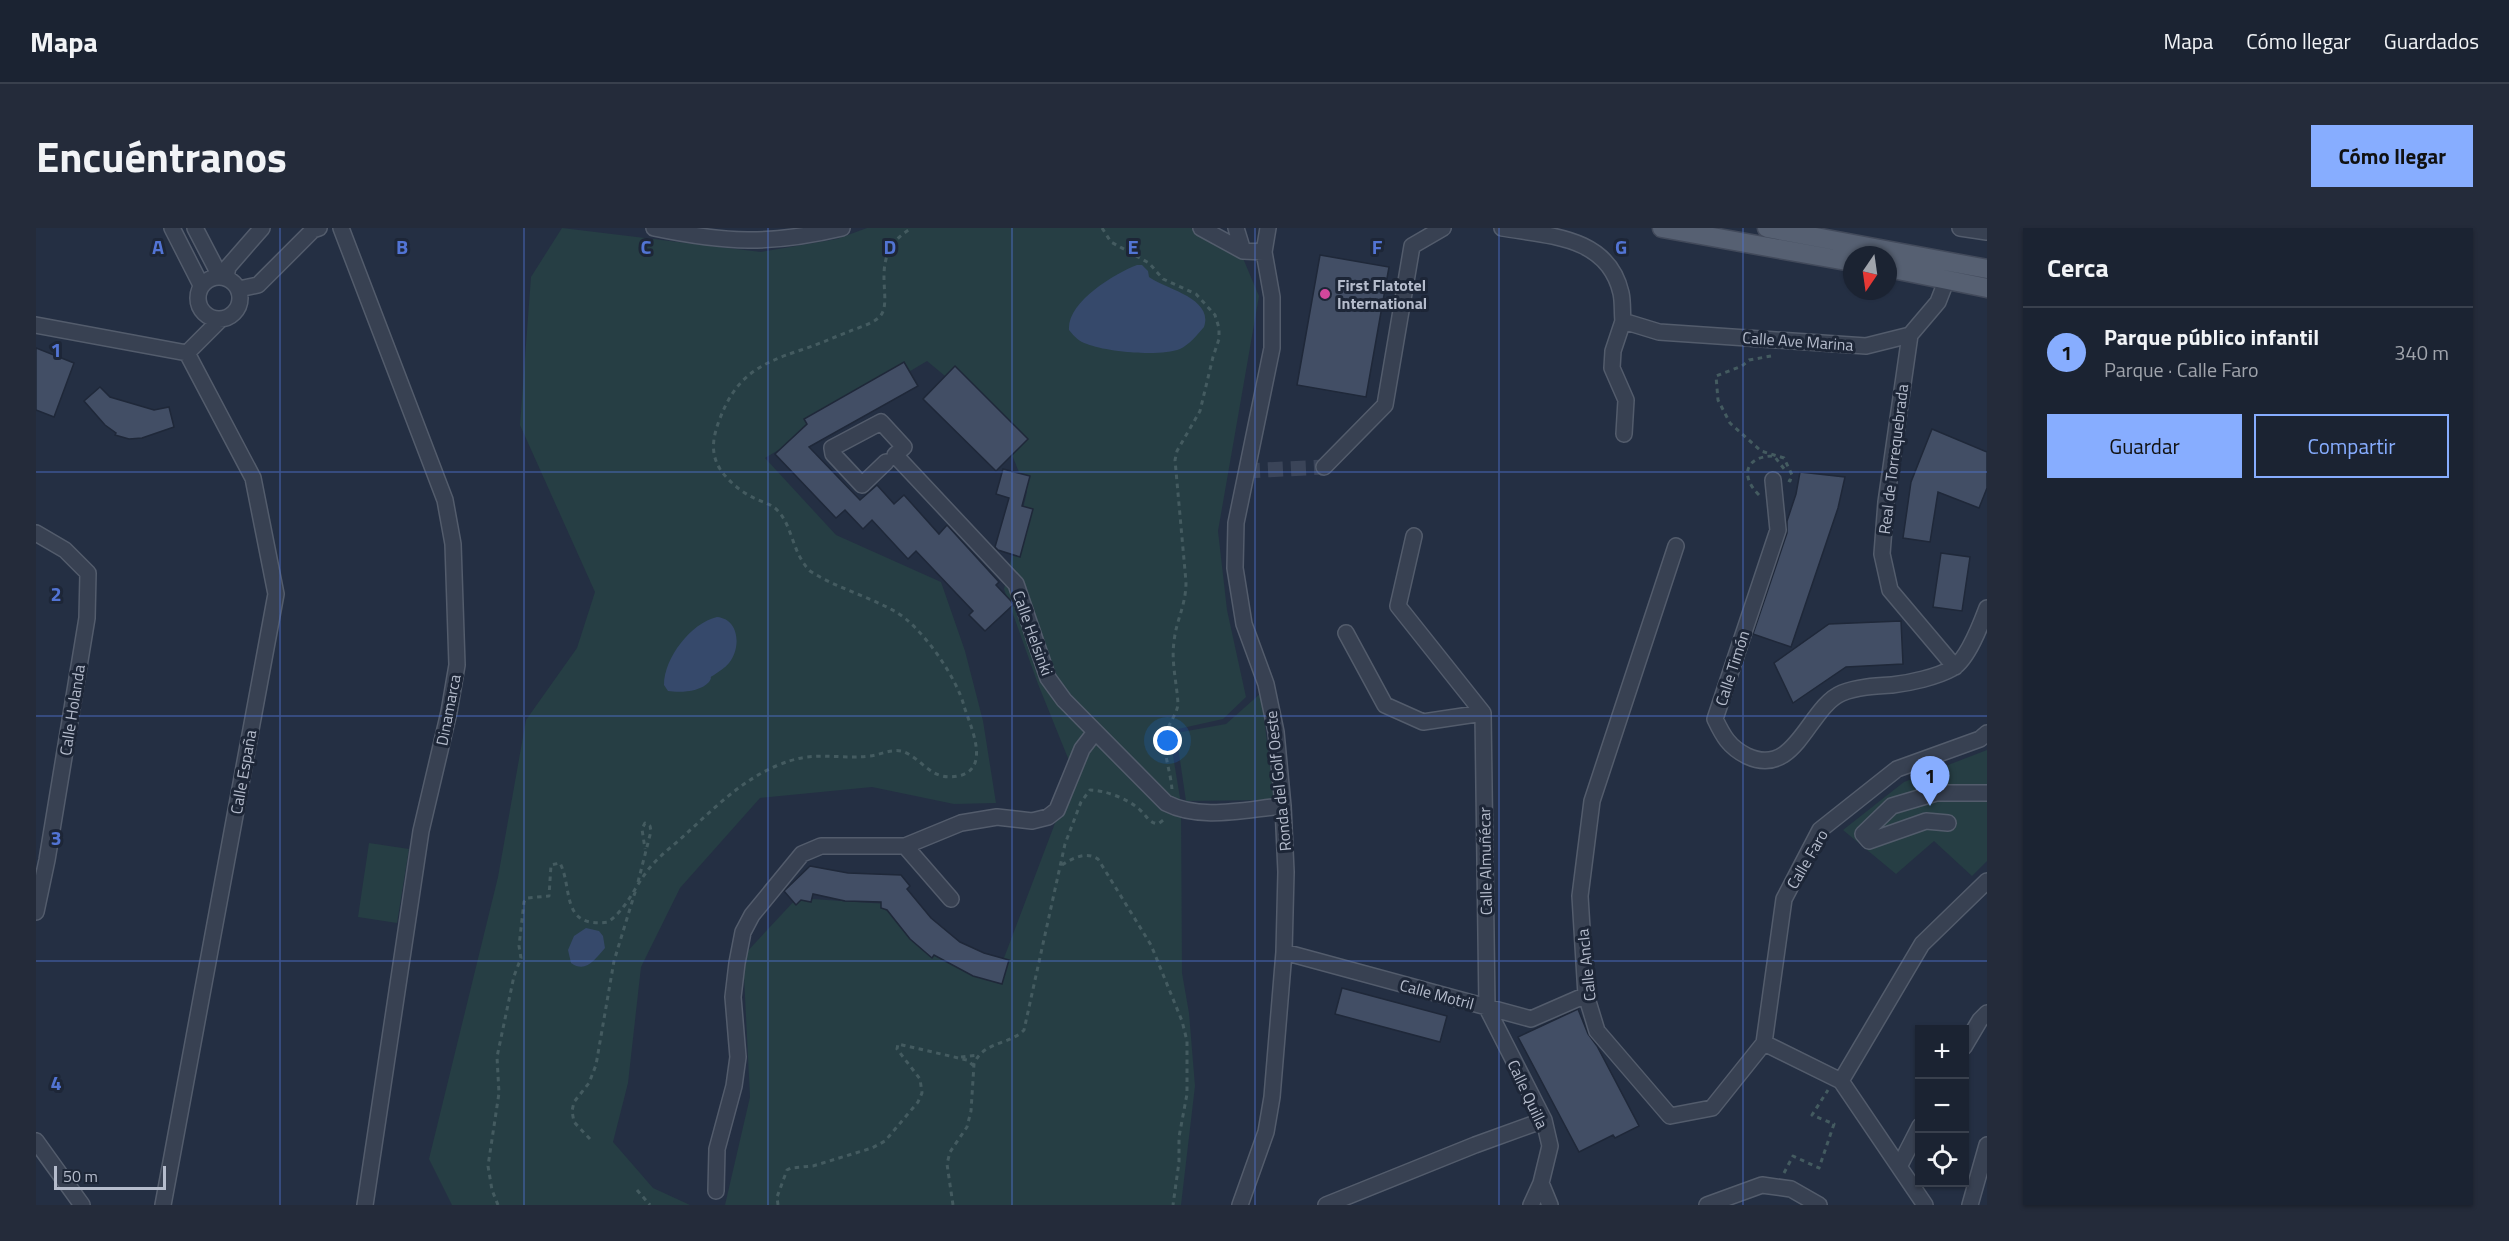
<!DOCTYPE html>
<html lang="es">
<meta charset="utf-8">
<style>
:root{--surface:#1b2332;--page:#242b3a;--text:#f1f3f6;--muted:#a0a4ac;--line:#39404d;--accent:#87adff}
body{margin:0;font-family:"Titillium Web",sans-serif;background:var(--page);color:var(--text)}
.controls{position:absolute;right:18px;bottom:18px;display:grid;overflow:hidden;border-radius:0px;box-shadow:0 2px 4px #0004}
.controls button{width:54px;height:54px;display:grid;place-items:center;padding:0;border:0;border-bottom:2px solid var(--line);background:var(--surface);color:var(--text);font:30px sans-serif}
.compass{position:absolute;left:1807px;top:18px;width:54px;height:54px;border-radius:50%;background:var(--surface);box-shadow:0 2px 4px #0004;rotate:193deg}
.scale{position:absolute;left:18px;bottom:15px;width:112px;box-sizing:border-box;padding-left:6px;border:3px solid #b5bccc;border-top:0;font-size:16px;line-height:21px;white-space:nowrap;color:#b5bccc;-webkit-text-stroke:4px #1d2637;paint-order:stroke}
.you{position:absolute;left:1132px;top:513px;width:21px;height:21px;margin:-15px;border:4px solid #fff;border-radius:50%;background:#1a73e8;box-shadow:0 0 0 9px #1a73e833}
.badge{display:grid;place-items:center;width:39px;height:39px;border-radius:50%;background:var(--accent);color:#111;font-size:20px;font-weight:700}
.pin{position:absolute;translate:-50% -50px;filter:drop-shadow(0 2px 3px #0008)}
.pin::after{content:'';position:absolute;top:32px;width:21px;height:18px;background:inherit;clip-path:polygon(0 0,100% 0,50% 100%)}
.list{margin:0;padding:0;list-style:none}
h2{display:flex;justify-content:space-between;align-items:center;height:78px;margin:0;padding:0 24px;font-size:26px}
h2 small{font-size:20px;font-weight:400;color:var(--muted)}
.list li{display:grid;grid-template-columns:39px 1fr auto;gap:18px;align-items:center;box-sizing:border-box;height:90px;padding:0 24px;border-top:2px solid var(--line)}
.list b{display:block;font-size:22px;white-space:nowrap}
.list p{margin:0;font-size:20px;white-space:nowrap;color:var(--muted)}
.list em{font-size:20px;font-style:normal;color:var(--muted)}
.actions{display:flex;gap:12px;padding:18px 24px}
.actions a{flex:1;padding:14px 0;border:2px solid var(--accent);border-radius:0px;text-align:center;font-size:21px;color:var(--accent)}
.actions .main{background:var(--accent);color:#111}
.icon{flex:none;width:33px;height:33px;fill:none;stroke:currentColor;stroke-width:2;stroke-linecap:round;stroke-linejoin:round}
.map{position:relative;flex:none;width:1951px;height:977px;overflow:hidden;border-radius:0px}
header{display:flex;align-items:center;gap:36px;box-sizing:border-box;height:84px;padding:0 30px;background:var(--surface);border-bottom:2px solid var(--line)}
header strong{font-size:28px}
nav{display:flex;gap:33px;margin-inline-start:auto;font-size:21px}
.intro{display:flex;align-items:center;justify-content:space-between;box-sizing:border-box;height:144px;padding:0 36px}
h1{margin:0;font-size:42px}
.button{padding:15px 27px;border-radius:0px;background:var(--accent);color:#111;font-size:21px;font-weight:700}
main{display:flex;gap:36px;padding:0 36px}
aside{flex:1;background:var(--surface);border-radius:0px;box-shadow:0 2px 4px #0004}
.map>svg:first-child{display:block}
.green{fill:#263e44}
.water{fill:#36496b}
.building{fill:#424e65;stroke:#1f2839;stroke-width:1.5}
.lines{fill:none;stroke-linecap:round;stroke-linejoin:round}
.minor-tunnel{stroke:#3a4458;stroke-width:15;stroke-dasharray:15 8;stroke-linecap:butt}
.minor-casing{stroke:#535c6c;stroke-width:18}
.major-casing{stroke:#424a5b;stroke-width:21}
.path{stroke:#445b60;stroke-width:3;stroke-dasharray:4.5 4.5;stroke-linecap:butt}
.minor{stroke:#384152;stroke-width:15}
.major{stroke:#566072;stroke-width:18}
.grid{fill:none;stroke:#5274d4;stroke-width:1.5;stroke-opacity:0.55}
.hotel-dot{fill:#d1479c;stroke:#1d2637;stroke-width:2}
.labels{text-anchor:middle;stroke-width:6;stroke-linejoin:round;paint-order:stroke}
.poi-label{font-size:16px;font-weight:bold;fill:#b5bccc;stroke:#1d2637;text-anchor:start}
.street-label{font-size:16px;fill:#b5bccc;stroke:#1d2637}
.grid-label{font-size:20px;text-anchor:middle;font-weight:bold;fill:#5274d4;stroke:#1d2637;stroke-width:6;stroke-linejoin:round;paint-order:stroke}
</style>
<header>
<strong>Mapa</strong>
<nav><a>Mapa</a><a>Cómo llegar</a><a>Guardados</a></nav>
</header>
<div class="intro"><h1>Encuéntranos</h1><a class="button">Cómo llegar</a></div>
<main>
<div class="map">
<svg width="1951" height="977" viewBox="0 0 1951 977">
<rect width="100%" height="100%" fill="#242f43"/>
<path class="green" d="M526 0 725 24 801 11 831 0H1155L1206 28 1223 68 1182 303 1191 382 1210 469 1187 491 1133 503 1145 576 1146 745 1153 785 1159 858 1145 977H689L714 869 707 728 761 670 851 676 960 751 1038 545 1002 456 968 361 991 264 962 192 891 133 729 230 800 307 905 354 929 423 947 493 960 575 918 576 836 559 724 570 644 660 605 739 592 855 577 914 617 960 654 977H416L393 931 462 649 490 492 541 420 559 364 484 197 495 49Z
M1225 465 1238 572 1150 573 1140 505 1190 496Z
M1951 522V633L1936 648 1898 613 1860 646 1807 602 1868 554Z
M333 615 373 621 361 695 322 689Z"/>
<path class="water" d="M1101 37H1106L1112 43 1113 49C1129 61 1178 70 1168 99 1162 106 1153 117 1144 121 1124 129 1071 124 1051 116 1043 114 1038 108 1033 102 1031 74 1078 46 1101 37Z
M681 389C704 391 705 421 693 435 689 440 683 443 678 447 671 451 678 447 673 454 664 464 644 465 632 463L628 457C628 430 655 395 681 389Z
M550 700 563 703 567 708 569 720C559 731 550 746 535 735L532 722 538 708Z"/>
<path class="building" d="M1284 27 1353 39 1330 169 1261 157Z
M0 120 38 135 18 189 0 182Z
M868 134 882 158 773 219 824 272 841 257 858 276 868 267 903 306 911 297 963 354 960 357 975 373 977 377 949 403 933 387 937 383 880 323 872 331 836 292 827 301 809 282 800 290 739 226 771 196 768 191Z
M919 138 992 211 960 243 887 171Z
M64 159 74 169 118 182 133 179 138 199 106 210 93 211 79 207 80 205 69 197 48 173Z
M1896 201 1951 224V260L1943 280 1902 264 1894 314 1867 310 1875 254Z
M967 241 994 248 986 278 997 281 984 329 962 322 959 319 973 270 960 266Z
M1764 244 1809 249 1802 280 1755 419 1717 406 1751 305V293L1760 266Z
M1905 325 1934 329 1926 383 1897 379Z
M1865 393 1867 436 1810 439 1757 475 1738 435 1793 396Z
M774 638 812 645 865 647 874 658 871 661 895 690 924 714 948 725 973 732 966 756 937 748 898 727 896 730 874 711 851 682 845 680V674L809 673 777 666 775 674 765 672 760 677 748 663Z
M1306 760 1411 788 1404 814 1299 786Z
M1542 781 1552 806 1561 818 1603 898 1579 910 1577 907 1543 924 1482 809Z"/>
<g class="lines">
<path class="minor-tunnel" d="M1209 243 1288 239"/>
<g class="minor-casing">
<path id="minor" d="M136 0 165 57
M159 0 184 48
M305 0 409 272 417 316 421 437 413 484 385 603 329 977
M618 0C690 15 734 17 806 0
M1165 0 1207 23 1228 24
M1200 0 1207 23
M1466 0C1513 8 1572 8 1585 65 1587 74 1586 84 1587 93L1623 104 1830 118 1874 107 1902 74 1909 56
M1924 0 1951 4
M162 70a21 21 0 1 1 42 0a21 21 0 1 1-42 0Z
M190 49 192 39 226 0
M203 61 222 57 277 2 283 0
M1587 93 1577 123 1576 140 1590 172 1588 206
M0 97 151 125 185 91
M1874 107 1850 274 1846 326 1854 362 1919 439
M850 234 826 257 797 226 796 220 845 194 868 219 859 227 980 356 1012 450 1028 472 1130 575C1165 593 1210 581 1247 578
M1288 239 1349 177 1376 18 1407 0
M1737 252 1742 302 1679 491C1687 508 1693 519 1711 528 1760 551 1772 479 1806 465 1821 459 1839 458 1856 457 1874 455 1901 449 1917 440 1932 431 1945 396 1951 380
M0 305 29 322 52 345 51 390 11 632 0 684
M1378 308 1362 378 1447 485 1451 780 1508 892 1514 918 1505 955 1495 977
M1640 318 1556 573 1544 668 1550 767 1561 803 1634 888 1676 880 1728 815
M1310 405 1349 477 1387 494 1447 485
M1912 595 1890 593 1833 613 1827 606 1856 578 1900 565H1951
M869 618 915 671
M1248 724 1495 791 1550 767
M1728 815 1748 671 1784 602 1861 541 1944 511 1951 505
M1728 815 1805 853 1889 977
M1928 819 1944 792 1951 785
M1805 853 1886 716 1951 653
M0 913 46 977
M1864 937 1884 898
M1505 955 1514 977
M680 963 681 921 698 858 702 829 697 769 701 735 707 704 716 687 766 626 785 618H869L925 595 961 589 996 593 1012 589 1021 582 1046 521 1059 504
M127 977 240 366 217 250 151 125
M1204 977 1230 904 1236 869 1248 724 1250 644 1247 578 1240 504 1230 456 1208 396 1199 340 1200 295 1236 120V69L1228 24 1232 0
M1290 977 1439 917 1508 892
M1671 977 1726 957 1755 961 1783 977
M1934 977 1951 917"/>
</g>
<g class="major-casing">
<path id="major" d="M1626 0 1816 34
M1731 0 1951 41
M1852 40 1951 60"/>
</g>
<path class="path" d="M1066 0 1075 14 1113 35 1127 51 1160 66 1179 87 1183 100V111L1177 129 1164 183 1141 223 1139 232 1150 354C1150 378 1140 392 1138 414 1135 434 1141 456 1142 476 1141 486 1134 493 1131 503 1125 522 1135 543 1136 562
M1735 128 1713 132 1706 138 1680 148 1682 172 1694 195 1725 223 1748 230 1756 247 1754 253 1752 252
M1723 267C1703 247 1710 228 1738 228L1749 242
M1026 637C1037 630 1050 623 1062 631L1115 717 1146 793 1151 813V866L1143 909V934L1137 977
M602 654 615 603 614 598 609 595 606 601 609 621
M925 829 942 827
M554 911 538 894 536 883 538 874 553 855 560 837 578 733 600 661
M1748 945 1757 928 1783 940 1798 896 1776 887 1792 862
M601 962 614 977
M462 977 456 962 452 938 463 865 461 829 478 748 485 730 483 718 488 674 491 670 513 668 515 637 524 635C537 660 524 701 572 694 592 680 600 655 616 637 626 626 639 616 650 606 677 581 705 553 740 538 779 521 797 532 834 528 844 527 854 521 865 523 880 527 889 542 903 547 911 550 919 549 926 547 954 538 934 497 928 478 921 450 886 399 860 384 832 368 800 360 774 343 756 325 757 299 742 283 736 276 726 274 718 270 705 264 692 253 684 241 674 225 677 209 683 193 699 149 722 136 765 122 781 117 796 110 812 104 821 100 833 97 841 91 863 76 826 28 876 0
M742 977 741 969 751 942 755 940 777 938 836 920 849 913 882 874 886 865 884 851 861 821 862 816 931 832 938 838
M917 977 911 936 914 924 931 899 935 883 938 836C947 813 974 817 988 802L1029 616 1045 574 1054 562C1068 562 1093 571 1104 582 1111 588 1112 594 1122 596L1130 590"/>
<use href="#minor" class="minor"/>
<use href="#major" class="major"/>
</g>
<path class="grid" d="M244 0V977M488 0V977M732 0V977M976 0V977M1219 0V977M1463 0V977M1707 0V977M0 244H1951M0 488H1951M0 733H1951"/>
<circle class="hotel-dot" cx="1289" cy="66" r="6"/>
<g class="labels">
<g class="poi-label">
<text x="1301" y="63">First Flatotel<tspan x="1301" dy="18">International</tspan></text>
</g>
<g class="street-label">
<text transform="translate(1762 113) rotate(4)" y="6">Calle Ave Marina</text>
<text transform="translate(1857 231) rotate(-83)" y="6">Real de Torrequebrada</text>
<text transform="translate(997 405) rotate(70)" y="6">Calle Helsinki</text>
<text transform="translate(1696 440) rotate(-72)" y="6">Calle Timón</text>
<text transform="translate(36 482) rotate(-81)" y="6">Calle Holanda</text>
<text transform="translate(412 482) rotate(-79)" y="6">Dinamarca</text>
<text transform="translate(207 544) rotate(-80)" y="6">Calle España</text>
<text transform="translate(1242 553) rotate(-96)" y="6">Ronda del Golf Oeste</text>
<text transform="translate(1771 631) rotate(-60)" y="6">Calle Faro</text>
<text transform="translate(1449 633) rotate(-91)" y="6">Calle Almuñécar</text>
<text transform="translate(1550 737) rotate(-96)" y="6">Calle Ancla</text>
<text transform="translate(1401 766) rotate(15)" y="6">Calle Motril</text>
<text transform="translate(1492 866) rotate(65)" y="6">Calle Quilla</text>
</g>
</g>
<g class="grid-label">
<text x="122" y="26">A</text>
<text x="366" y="26">B</text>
<text x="610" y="26">C</text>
<text x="854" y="26">D</text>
<text x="1097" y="26">E</text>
<text x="1341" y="26">F</text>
<text x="1585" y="26">G</text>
<text x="20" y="129">1</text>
<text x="20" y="373">2</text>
<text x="20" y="617">3</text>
<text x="20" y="862">4</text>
</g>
</svg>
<div class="controls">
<button>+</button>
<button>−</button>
<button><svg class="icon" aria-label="locate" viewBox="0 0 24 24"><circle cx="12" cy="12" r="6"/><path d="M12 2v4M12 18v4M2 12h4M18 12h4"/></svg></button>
</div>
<svg class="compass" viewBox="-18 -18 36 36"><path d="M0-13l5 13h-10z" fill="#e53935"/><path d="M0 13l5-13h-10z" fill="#a0a4ac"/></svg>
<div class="scale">50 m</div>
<div class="you"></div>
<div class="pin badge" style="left:1894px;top:578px">1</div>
</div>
<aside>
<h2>Cerca<small></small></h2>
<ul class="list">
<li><span class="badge">1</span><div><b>Parque público infantil</b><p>Parque · Calle Faro</p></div><em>340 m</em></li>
</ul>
<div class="actions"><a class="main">Guardar</a><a>Compartir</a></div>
</aside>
</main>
